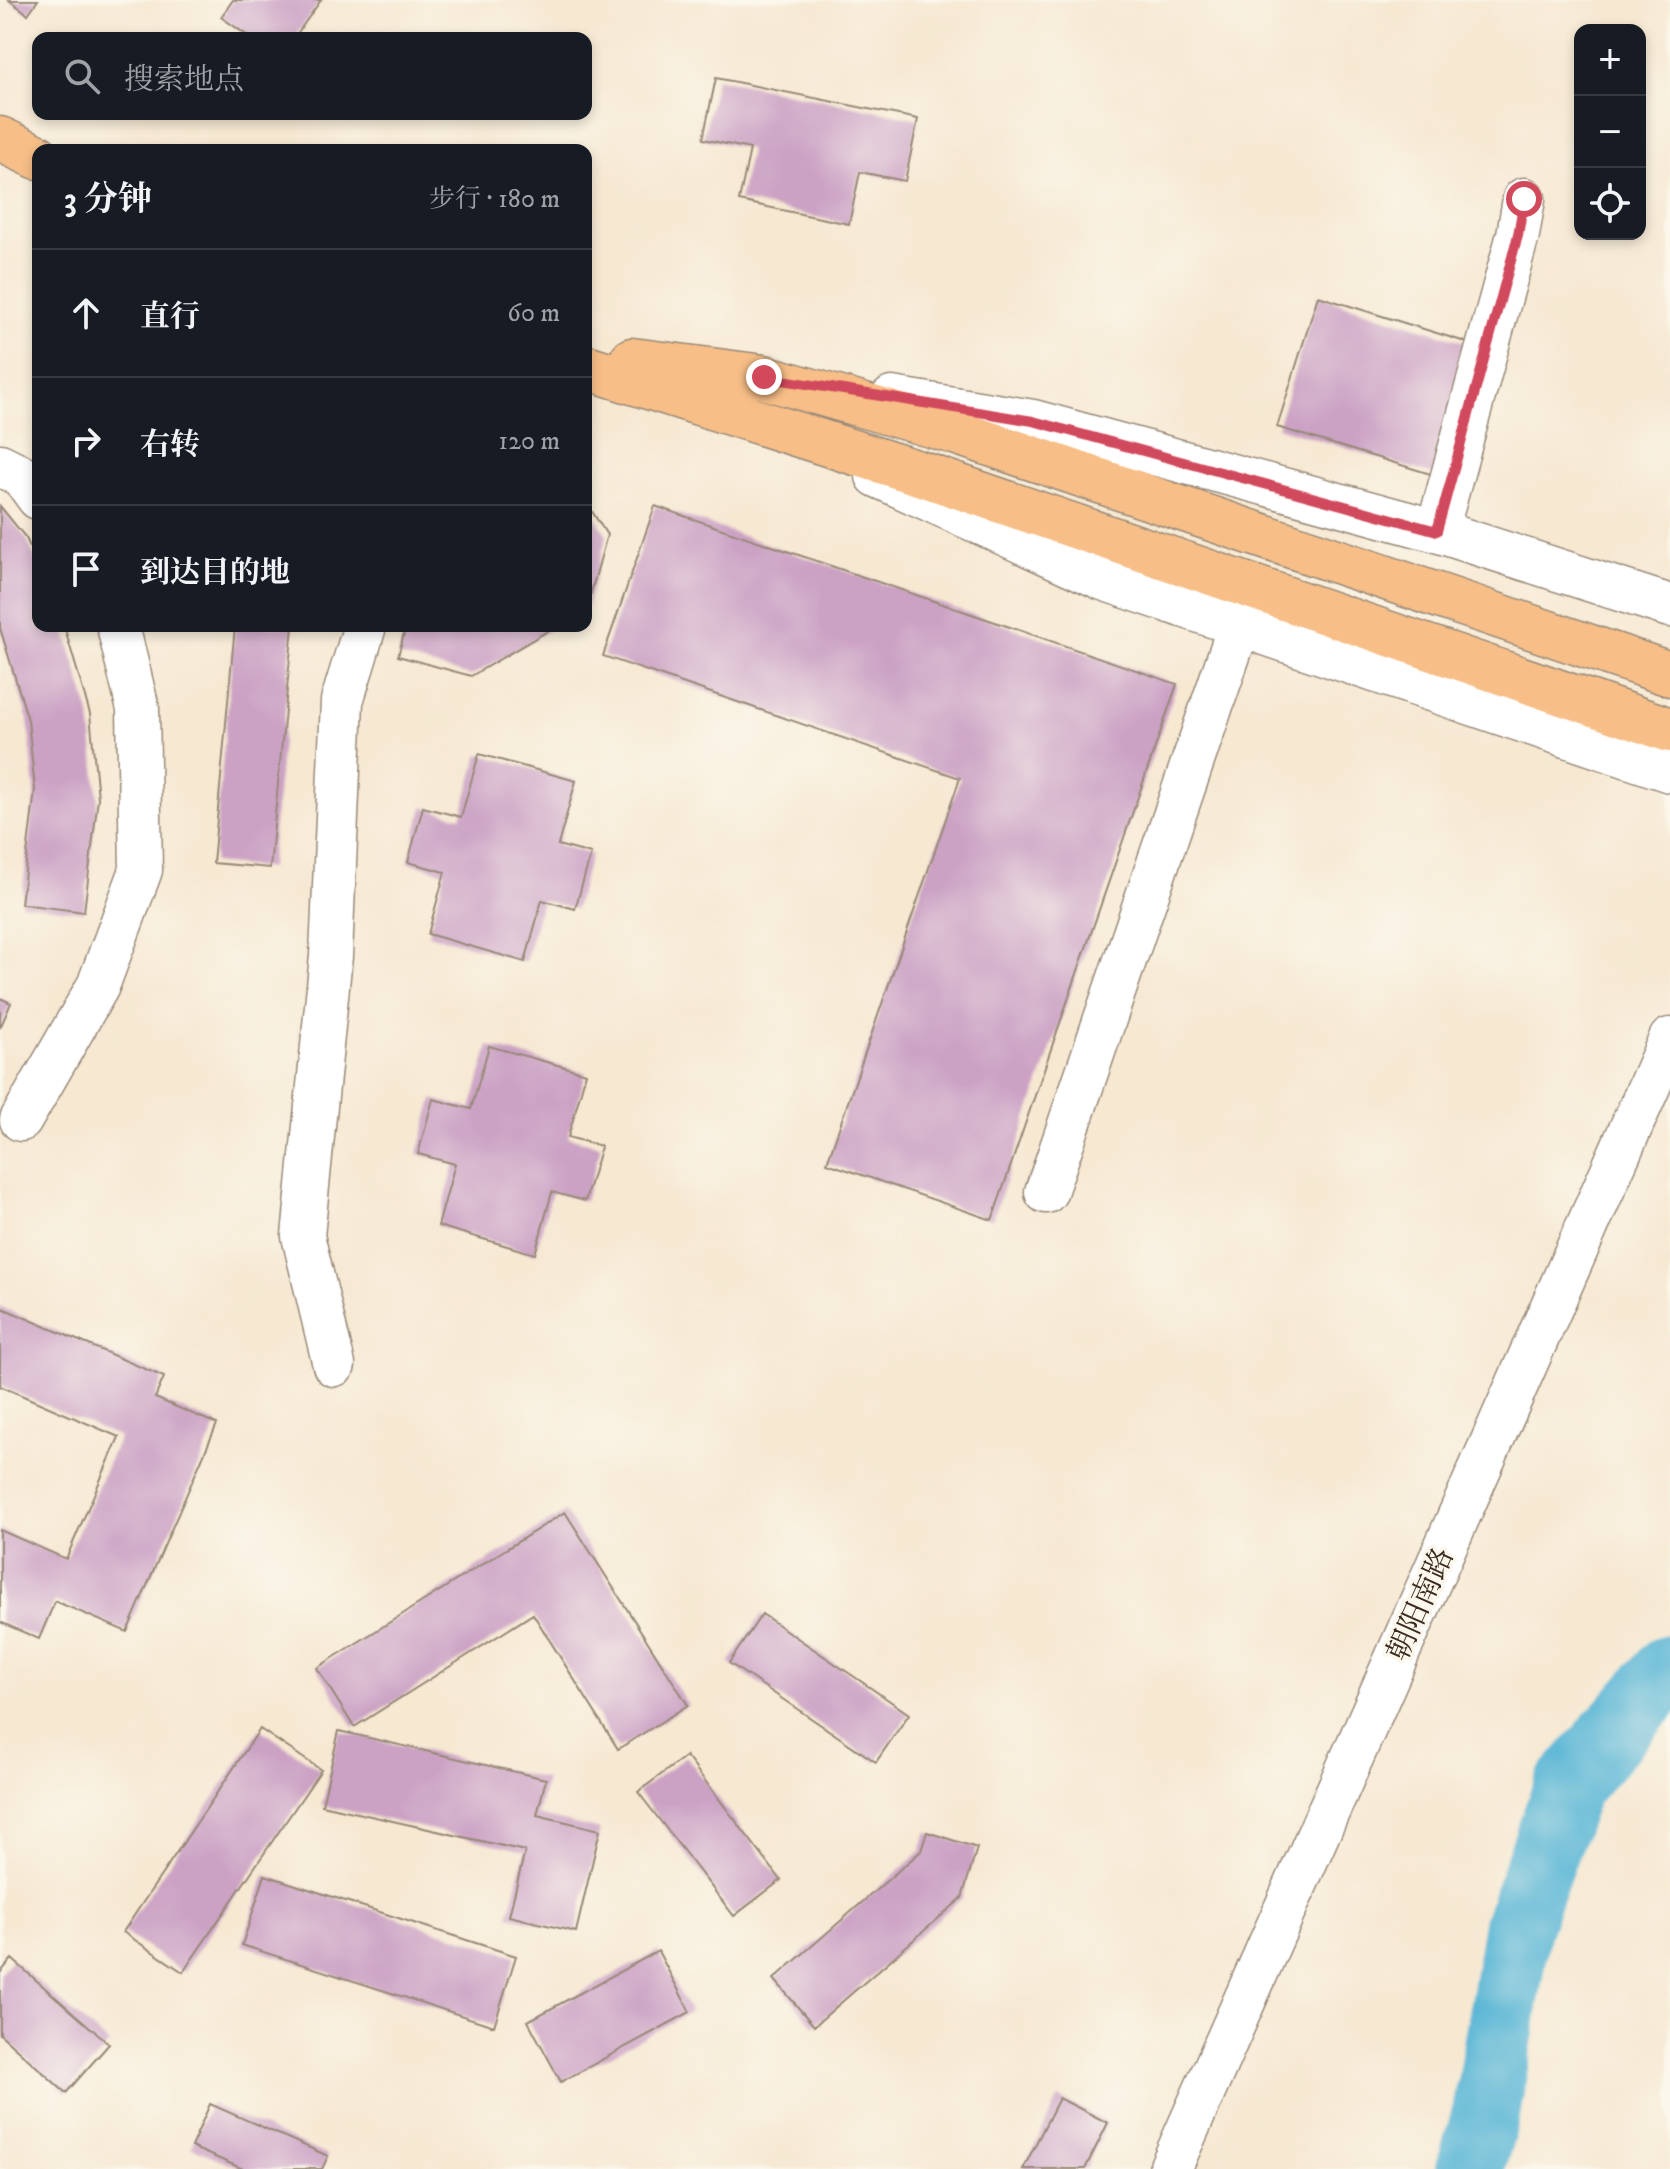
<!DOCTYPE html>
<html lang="zh">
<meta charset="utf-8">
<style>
:root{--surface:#171b24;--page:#242831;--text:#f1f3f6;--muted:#9ea1a6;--line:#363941}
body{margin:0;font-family:"IM FELL DW Pica","Noto Serif SC",serif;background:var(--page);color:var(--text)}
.controls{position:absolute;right:24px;top:24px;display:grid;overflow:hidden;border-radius:16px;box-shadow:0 4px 12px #0003}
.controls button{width:72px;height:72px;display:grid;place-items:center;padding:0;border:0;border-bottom:2px solid var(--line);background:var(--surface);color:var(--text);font:40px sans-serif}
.stop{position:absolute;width:24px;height:24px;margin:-18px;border:6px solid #d1495b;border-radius:50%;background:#fff}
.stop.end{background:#d1495b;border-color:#fff;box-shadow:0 2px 8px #0008}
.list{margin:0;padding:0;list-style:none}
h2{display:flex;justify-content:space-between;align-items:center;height:104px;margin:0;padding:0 32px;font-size:34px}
h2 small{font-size:26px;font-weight:400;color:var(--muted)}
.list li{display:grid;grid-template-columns:52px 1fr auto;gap:24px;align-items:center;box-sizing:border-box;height:128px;padding:0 32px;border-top:2px solid var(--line)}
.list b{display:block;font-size:30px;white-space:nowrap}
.list em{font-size:26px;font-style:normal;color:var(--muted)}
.icon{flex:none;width:44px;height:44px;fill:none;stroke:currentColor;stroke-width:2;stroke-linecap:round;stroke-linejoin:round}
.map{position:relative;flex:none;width:1670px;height:2169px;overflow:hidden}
.search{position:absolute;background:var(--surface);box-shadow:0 4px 12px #0003;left:32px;top:32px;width:560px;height:88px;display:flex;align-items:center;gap:20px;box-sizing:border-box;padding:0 28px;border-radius:16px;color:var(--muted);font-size:30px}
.panel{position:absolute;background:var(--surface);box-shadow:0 4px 12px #0003;left:32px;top:144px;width:560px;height:488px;border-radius:16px}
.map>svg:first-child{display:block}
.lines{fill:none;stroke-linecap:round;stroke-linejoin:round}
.river{stroke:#56b5d5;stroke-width:68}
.building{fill:#cba1c4}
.minor-casing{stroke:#988978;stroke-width:45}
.major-casing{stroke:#988978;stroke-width:47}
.minor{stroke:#fff;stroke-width:42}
.major{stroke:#f7be87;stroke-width:44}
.route{stroke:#d1495b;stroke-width:10}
.labels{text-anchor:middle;stroke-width:7;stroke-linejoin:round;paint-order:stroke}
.street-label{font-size:30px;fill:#3b2a1e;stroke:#fbf7ec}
</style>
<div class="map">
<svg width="1670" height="2169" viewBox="0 0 1670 2169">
<rect width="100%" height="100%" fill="#fbf7ec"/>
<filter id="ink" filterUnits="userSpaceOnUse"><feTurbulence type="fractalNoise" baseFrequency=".0125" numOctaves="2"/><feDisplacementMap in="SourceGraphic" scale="16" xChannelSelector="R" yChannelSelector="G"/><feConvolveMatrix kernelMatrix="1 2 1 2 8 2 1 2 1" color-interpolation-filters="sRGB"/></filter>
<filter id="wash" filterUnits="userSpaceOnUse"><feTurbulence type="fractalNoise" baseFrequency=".006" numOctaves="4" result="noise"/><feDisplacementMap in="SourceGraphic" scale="32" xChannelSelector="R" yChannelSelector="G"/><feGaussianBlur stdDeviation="1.8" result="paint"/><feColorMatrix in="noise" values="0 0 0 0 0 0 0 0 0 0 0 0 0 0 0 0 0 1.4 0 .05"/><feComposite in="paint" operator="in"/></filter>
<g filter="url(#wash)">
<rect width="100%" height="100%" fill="#f6e8d1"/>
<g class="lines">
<path class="river" d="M1470 2169 1486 2114 1517 1926 1568 1786 1670 1668"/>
</g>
<g id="blocks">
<path class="building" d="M9 0H38L28 14Z
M233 0H321L294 38H251L221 17Z
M716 78 918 119 905 181 860 172 849 224 739 201 750 149 703 139Z
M1318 296 1478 346 1437 476 1277 427Z
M586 502 607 535 587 607H586Z
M0 506 26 538 38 565V626H64L90 714 98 798 84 912 21 904 35 790 28 720 0 628Z
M655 506 1177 684 992 1220 827 1163 960 778 603 656Z
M235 626H293L270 868 213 863Z
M406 626H556L471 676 398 656Z
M479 754 576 781 558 845 591 854 575 909 542 900 525 962 428 934 445 872 408 862 423 807 461 817Z
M0 998 11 1003 0 1028Z
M489 1046 586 1073 568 1137 601 1146 585 1201 552 1192 535 1254 438 1226 455 1164 418 1154 433 1099 471 1109Z
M0 1307 164 1377 155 1398 217 1424 127 1632 55 1601 39 1639 0 1622V1530L66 1559 119 1437 0 1386Z
M565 1512 688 1705 618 1749 533 1614 354 1727 317 1668Z
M762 1614 909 1714 876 1762 729 1663Z
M260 1729 321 1770 183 1972 123 1932Z
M339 1731 546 1779 537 1815 600 1830 576 1932 509 1916 525 1851 322 1805Z
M686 1756 781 1880 734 1916 638 1792Z
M927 1832 977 1848 962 1898 814 2026 774 1979 921 1851Z
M265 1875 516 1956 494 2026 242 1945Z
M658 1951 690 2012 561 2082 528 2021Z
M12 1959 109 2044 66 2093 0 2034V1973Z
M1059 2098 1108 2123 1085 2169H1023Z
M210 2104 328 2156 322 2169H243L191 2147Z"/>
</g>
</g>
<g filter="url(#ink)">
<use href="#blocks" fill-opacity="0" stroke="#988978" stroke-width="2"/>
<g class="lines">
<g class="minor-casing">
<path id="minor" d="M892 398 1033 421 1437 531 1670 606
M0 465 22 476 38 498
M877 476 1103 579 1670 771
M1437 531 1518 235 1524 199
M21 1120 98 986 141 870 138 709 118 626
M1046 1192 1239 626
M334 1365 303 1236 331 956 342 701 365 626
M1170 2169 1670 1039"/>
</g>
<g class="major-casing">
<path id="major" d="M0 139 38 157
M632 360 764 377 955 432 1670 674
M586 367 928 476 1670 730"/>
</g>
<use href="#minor" class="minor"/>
<use href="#major" class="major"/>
</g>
</g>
<g class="lines" filter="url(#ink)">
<path class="route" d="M764 377 1033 421 1437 531 1518 235 1524 199"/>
</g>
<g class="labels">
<g class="street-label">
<text transform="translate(1420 1604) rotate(-66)" y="10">朝阳南路</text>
</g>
</g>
</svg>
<div class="controls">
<button>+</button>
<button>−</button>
<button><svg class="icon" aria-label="locate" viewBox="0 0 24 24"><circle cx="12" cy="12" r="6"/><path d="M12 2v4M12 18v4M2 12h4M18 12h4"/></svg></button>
</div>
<div class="stop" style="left:1524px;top:199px"></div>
<div class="stop end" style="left:764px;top:377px"></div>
<div class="search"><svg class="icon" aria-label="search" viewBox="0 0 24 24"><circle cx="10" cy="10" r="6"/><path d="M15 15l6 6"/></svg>搜索地点</div>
<section class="panel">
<h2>3 分钟<small>步行 · 180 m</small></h2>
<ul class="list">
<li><svg class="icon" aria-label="ahead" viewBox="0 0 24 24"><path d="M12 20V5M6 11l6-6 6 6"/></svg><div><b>直行</b></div><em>60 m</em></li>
<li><svg class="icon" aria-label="right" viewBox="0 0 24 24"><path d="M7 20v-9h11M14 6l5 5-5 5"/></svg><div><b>右转</b></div><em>120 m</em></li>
<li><svg class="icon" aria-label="arrive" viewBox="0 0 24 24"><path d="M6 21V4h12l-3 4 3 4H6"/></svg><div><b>到达目的地</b></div></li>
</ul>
</section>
</div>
